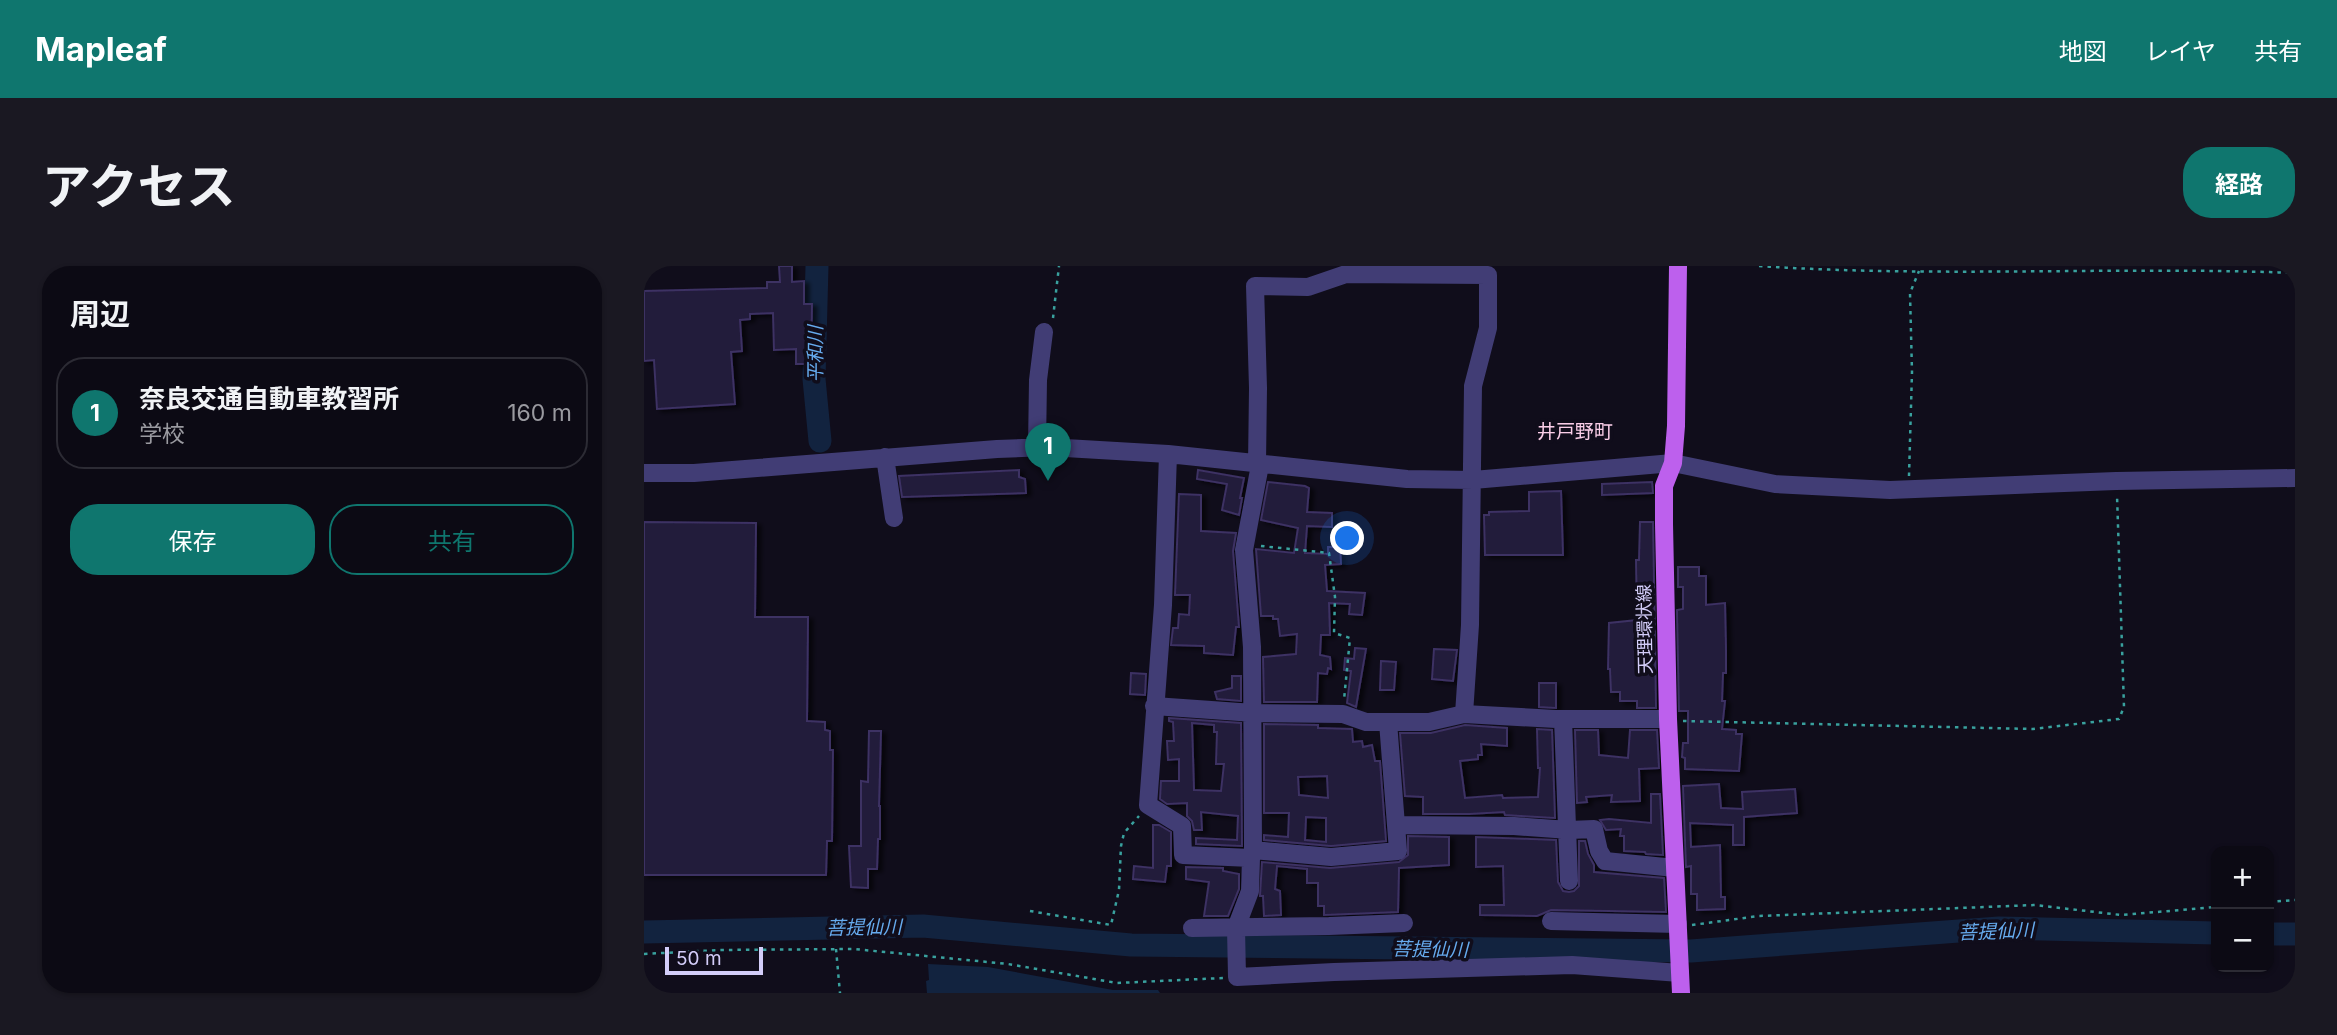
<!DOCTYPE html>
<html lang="ja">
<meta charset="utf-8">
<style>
:root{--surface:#0c0a14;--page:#1a1822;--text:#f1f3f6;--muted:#9a9aa0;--line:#2c2b34;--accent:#0f766e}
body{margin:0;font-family:Inter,"Noto Sans JP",sans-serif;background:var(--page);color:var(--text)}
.controls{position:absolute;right:21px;bottom:21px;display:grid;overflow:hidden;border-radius:14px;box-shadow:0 2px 5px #0004}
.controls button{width:63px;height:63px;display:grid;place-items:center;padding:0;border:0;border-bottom:2px solid var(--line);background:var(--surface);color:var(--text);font:35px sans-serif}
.scale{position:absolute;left:21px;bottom:18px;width:98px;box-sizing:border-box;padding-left:7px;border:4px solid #d3cdf9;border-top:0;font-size:19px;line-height:24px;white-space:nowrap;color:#d3cdf9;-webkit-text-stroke:5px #100d1b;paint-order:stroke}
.you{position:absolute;left:704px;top:273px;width:24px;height:24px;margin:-18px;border:5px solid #fff;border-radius:50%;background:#1a73e8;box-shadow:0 0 0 10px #1a73e833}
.badge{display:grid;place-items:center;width:46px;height:46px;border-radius:50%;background:var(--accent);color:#fff;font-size:23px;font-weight:700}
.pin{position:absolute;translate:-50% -58px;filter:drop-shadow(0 2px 4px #0008)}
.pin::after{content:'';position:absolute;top:37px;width:24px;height:21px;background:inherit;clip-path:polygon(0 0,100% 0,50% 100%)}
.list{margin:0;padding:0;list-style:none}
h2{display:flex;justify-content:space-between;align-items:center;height:91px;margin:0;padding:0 28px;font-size:30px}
h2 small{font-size:23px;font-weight:400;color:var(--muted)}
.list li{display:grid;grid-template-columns:46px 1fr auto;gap:21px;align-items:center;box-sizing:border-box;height:112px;margin:0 14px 14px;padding:0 14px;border:2px solid var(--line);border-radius:28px}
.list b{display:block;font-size:26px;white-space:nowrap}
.list p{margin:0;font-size:23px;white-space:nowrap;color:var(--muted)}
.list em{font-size:23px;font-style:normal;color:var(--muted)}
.actions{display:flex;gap:14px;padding:21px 28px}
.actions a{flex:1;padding:16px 0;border:2px solid var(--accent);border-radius:28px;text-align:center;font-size:24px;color:var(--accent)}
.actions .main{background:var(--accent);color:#fff}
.map{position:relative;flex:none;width:1651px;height:727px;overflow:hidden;border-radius:28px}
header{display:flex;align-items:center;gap:42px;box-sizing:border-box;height:98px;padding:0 35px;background:var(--accent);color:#fff}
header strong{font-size:33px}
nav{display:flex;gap:38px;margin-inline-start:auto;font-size:24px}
.intro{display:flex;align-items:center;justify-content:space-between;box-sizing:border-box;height:168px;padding:0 42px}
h1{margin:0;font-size:49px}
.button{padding:18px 32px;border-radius:28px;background:var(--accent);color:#fff;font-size:24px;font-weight:700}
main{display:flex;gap:42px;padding:0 42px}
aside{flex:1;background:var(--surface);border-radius:28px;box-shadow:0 2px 5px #0004}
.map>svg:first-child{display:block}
.water{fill:#12233f}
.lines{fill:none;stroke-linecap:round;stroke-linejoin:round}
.river{stroke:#12233f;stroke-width:23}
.building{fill:#221b3a;stroke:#3c3063;stroke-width:2;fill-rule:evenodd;filter:url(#shadow)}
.path{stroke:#39a19e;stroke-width:2.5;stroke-dasharray:3.5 5;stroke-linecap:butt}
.minor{stroke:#413d75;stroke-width:18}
.major{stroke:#bd60ed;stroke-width:18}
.labels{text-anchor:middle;stroke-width:7;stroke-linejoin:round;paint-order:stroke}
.street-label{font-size:18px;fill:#d3cdf9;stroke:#100d1b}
.water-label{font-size:19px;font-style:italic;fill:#66abee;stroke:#100d1b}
.neighbourhood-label{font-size:19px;fill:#facee8;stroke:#100d1b}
</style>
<header>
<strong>Mapleaf</strong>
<nav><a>地図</a><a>レイヤ</a><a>共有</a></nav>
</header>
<div class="intro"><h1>アクセス</h1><a class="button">経路</a></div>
<main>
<aside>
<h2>周辺<small></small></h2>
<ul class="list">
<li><span class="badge">1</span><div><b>奈良交通自動車教習所</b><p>学校</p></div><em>160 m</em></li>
</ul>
<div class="actions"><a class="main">保存</a><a>共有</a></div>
</aside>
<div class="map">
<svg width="1651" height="727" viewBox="0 0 1651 727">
<defs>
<filter id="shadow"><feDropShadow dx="4.5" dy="2.5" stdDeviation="2" flood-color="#0009"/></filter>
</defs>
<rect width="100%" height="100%" fill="#100d1b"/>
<path class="water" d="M284 698 344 701 469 724H514L516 727H283L282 715 285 714Z"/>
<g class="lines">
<path class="river" d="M173 0 170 113 176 175
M0 666 279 660 487 679 1047 685 1355 662 1572 667
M1625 668H1651"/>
</g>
<path class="building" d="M135 0H148V16L160 15V38H168L167 98H152V83L130 84 129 47 106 48V53L96 54 98 85 87 86 91 138 13 143 10 94 0 95V25L123 22V16H136Z
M375 204V211L381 213 382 227 258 231 255 210Z
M554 204 600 212 596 232H598L595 249 578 244 583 218 553 213Z
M624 216 661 220 665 222 663 246 688 247V261L663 260 661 287 684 288V281H696L697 298 681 299 683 325 721 327 718 349 705 348 706 338 685 337 686 369H677L676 389 686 391 687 403 684 402 683 408 674 407 673 436H620L619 391 652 388 653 368 636 370 634 353H629V350H617L612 283 650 287 654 262 617 254Z
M1008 216 1009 227 958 229V218Z
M917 225 919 289H841L840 249H845V246L885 245V226Z
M535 228 557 229V265L592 267 589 285 595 361H592L589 389 560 387V380L527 379 529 362H534L535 348 545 349 546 329H531Z
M0 256 112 257 111 351H164L163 455 181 456V464L186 465V484H189L188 575H183L182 609H0Z
M996 256H1009L1012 442H993V435H976V426H967L966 403H964L965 357 993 354 992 294H995Z
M1034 301H1055V310H1062V339L1081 337 1082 384V407H1079L1078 435H1081L1078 463 1092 464V468H1098L1095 505 1041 503V492L1038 491 1039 477H1044V445H1035L1033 344 1039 343V321H1034Z
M711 382 722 383 712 441 703 437 707 405 700 404 701 392 710 393Z
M790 383 813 384 809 415 788 413Z
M737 395 752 396 750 424H736Z
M487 407 502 408 501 429 486 428Z
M588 410H597V435L573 433 571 426 588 422Z
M895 417H912V442L895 441Z
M525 452 597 457 598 580 552 578V572L593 574 594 550 557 546 558 564H550L548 555 543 550V537L523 538 516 533 517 515H535V493L524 494 523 475H530L529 456 525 455ZM548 457 570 459V466H573L572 498H580L577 525 550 524Z
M620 458 674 459V462L708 463 709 476 718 475 719 481 728 479 731 495H736L742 575 687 580 620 574V569L644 571 645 547H620ZM683 510 684 532 655 529 654 511ZM662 551 682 552V576L661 574Z
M821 459 863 462V480L837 478 838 489H834V493L816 495 821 532 858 529 859 532 894 531 896 502H894L893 463 908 464 911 552 861 549 860 546 825 548H779V531L761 530 756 467H787Z
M931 464H954L955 489 984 492 986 464H1013L1015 502 995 503 996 535 967 536 968 529 942 531 943 536 933 537Z
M225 465H237L235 540H236V573H234L233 603H224V622L207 621 205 580H217V515L224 516Z
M1075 518 1077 542 1099 543 1098 526 1151 523 1153 547 1100 551V579H1089V559L1046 557 1047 581 1076 579 1077 631H1081V643L1053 644V628H1047V600L1042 601 1039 520Z
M1007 528H1016L1019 589 1002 588 1001 586 980 585V570H976L977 563 962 564 956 554 965 553 1007 557Z
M509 559H515L527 566V600H523L521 616 489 613 490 600 509 602Z
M764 570 805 571V599L755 602 754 646 680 649V640H674V617H663V603L633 600 631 623 636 625 637 649 620 650 619 630H616L618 596 686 602 755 596 764 589Z
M832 571 912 574 914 616 919 625 925 626 930 625 935 620V575H941L944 588 950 599V606L1020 612 1022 646 907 644 893 650 836 649V639H860L859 600 832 601Z
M542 601 579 602V605L595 608V623L584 650H560L565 616 542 613Z"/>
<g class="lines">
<path class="path" d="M1115 0C1293 12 1473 0 1651 7
M409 52 415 0
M1265 210 1268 106 1266 27 1275 5
M617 280 685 287 691 331 690 367 706 372 700 434
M1039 455 1389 463 1475 453 1480 441 1473 229
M1625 636 1651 634
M386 645 467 659 475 624 477 580 480 567 495 550
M1048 659 1115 650 1391 639 1477 649 1572 641
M192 683 196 727
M0 688 75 684 210 683 364 698 473 717 579 712"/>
<path class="minor" d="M393 181 394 114 400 66
M524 188 519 339 504 539 538 560 539 589 607 592 609 584 608 381 600 284 616 199
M241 191 250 252
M613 198 614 122 611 20 664 21 702 8 844 9V62L829 120 826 359 820 448
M0 207H50L353 183 404 181 524 188 763 213 829 214 1029 197 1131 218 1246 224 1472 215 1651 212
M510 440 610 447 699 448 722 456H785L820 448 912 453H1024
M919 453 925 615
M753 559 870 560 925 564 950 563 955 585 961 595 1031 602
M609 584 687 591 754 585 744 456
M607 592 606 625 592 662 593 711 690 706 928 699 1036 707
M907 655 1034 658
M548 662 685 660 760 657"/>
<path class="major" d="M1034 0 1032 160 1029 197 1020 220V258L1024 453 1037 727"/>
</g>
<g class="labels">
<g class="street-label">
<text transform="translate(1001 363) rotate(-91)" y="6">天理環状線</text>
</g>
<g class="water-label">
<text transform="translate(171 88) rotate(-90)" y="7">平和川</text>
<text transform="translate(220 661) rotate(-1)" y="7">菩提仙川</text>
<text transform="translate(1352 665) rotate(-2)" y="7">菩提仙川</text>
<text transform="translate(786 683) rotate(1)" y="7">菩提仙川</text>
</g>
<g class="neighbourhood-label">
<text x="931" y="172">井戸野町</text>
</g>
</g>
</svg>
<div class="controls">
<button>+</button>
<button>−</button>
</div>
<div class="scale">50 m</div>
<div class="you"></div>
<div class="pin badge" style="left:404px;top:215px">1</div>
</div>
</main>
